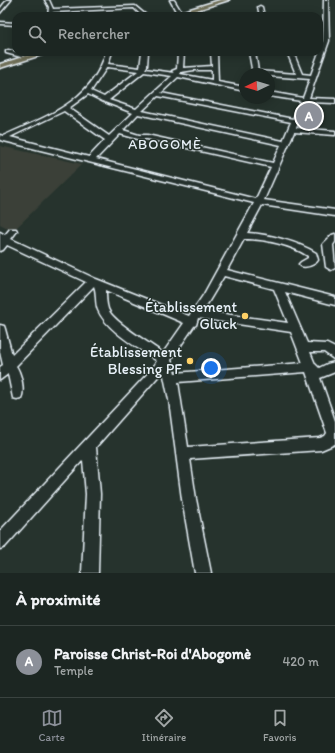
<!DOCTYPE html>
<html lang="fr">
<meta charset="utf-8">
<style>
:root{--surface:#1c2622;--page:#29322f;--text:#f1f3f6;--muted:#a0a5a5;--line:#3a4340;--accent:#8c9099}
body{margin:0;font-family:Itim,sans-serif;background:var(--page);color:var(--text)}
.compass{position:absolute;left:239px;top:68px;width:36px;height:36px;border-radius:50%;background:var(--surface);box-shadow:0 2px 10px #0003;rotate:266deg}
.you{position:absolute;left:211px;top:368px;width:14px;height:14px;margin:-10px;border:3px solid #fff;border-radius:50%;background:#1a73e8;box-shadow:0 0 0 6px #1a73e833}
.badge{display:grid;place-items:center;width:26px;height:26px;border-radius:50%;background:var(--accent);color:#fff;font-size:13px;font-weight:700}
.pin{position:absolute;translate:-50% -50%;border:2px solid #fff;box-shadow:0 1px 4px #0006}
.list{margin:0;padding:0;list-style:none}
h2{display:flex;justify-content:space-between;align-items:center;height:52px;margin:0;padding:0 16px;font-size:17px}
h2 small{font-size:13px;font-weight:400;color:var(--muted)}
.list li{display:grid;grid-template-columns:26px 1fr auto;gap:12px;align-items:center;box-sizing:border-box;height:72px;padding:0 16px;border-top:1px solid var(--line)}
.list b{display:block;font-size:15px;white-space:nowrap}
.list p{margin:0;font-size:13px;white-space:nowrap;color:var(--muted)}
.list em{font-size:13px;font-style:normal;color:var(--muted)}
.icon{flex:none;width:22px;height:22px;fill:none;stroke:currentColor;stroke-width:2;stroke-linecap:round;stroke-linejoin:round}
.map{position:relative;flex:none;width:335px;height:573px;overflow:hidden}
.search{position:absolute;background:var(--surface);box-shadow:0 2px 10px #0003;left:12px;right:12px;top:12px;height:44px;display:flex;align-items:center;gap:10px;box-sizing:border-box;padding:0 14px;border-radius:12px;color:var(--muted);font-size:15px}
.sheet{height:124px;background:var(--surface)}
nav{display:flex;justify-content:space-around;align-items:center;box-sizing:border-box;height:56px;border-top:1px solid var(--line);background:var(--surface);font-size:11px;color:var(--muted)}
nav a{display:grid;justify-items:center;gap:2px}
nav .on{color:var(--accent)}
.map>svg:first-child{display:block}
.built{fill:#3a4138}
.lines{fill:none;stroke-linecap:round;stroke-linejoin:round}
.minor-casing{stroke:#e8f1f8;stroke-width:3}
.major-casing{stroke:#e8f1f8;stroke-width:3}
.minor{fill:#26332d;fill-rule:evenodd}
.major{fill:#706f59;fill-rule:evenodd}
.poi-dot{fill:#ffd166;stroke:#26332d;stroke-width:1.5}
.labels{text-anchor:middle;stroke-width:3;stroke-linejoin:round;paint-order:stroke}
.far-quarter-label{font-size:14px;letter-spacing:1px;fill:#e8f1f8;stroke:#26332d}
.poi-label{font-size:15px;fill:#e8f1f8;stroke:#26332d;text-anchor:end}
</style>
<div class="map">
<svg width="335" height="573" viewBox="0 0 335 573">
<rect width="100%" height="100%" fill="#26332d"/>
<filter id="ink" filterUnits="userSpaceOnUse"><feTurbulence type="fractalNoise" baseFrequency=".025" numOctaves="2"/><feDisplacementMap in="SourceGraphic" scale="8" xChannelSelector="R" yChannelSelector="G"/><feConvolveMatrix kernelMatrix="1 2 1 2 8 2 1 2 1" color-interpolation-filters="sRGB"/></filter>
<g filter="url(#ink)">
<path class="built" d="M0 146 82 164 13 231 0 224Z"/>
<g class="lines">
<g class="minor-casing">
<path id="minor" d="M7 0H11L0 13V9Z
M45 0H49L53 9 135 6 147 16H142L134 8 53 12 52 16H48L49 7Z
M170 0H174L182 13 223 15 225 16 173 15V13H177Z
M324 0H328L329 41 309 98 335 99V103L307 102 296 128 335 131V135L294 132 264 200 335 210V216L262 205 247 233C268 234 298 242 316 253L318 260C315 265 306 268 301 266L299 264 301 262 308 258V256C291 245 264 239 244 239L227 270 335 297V305L285 292 307 343 327 344 335 348V360L324 352H310L315 364 319 368 327 364 335 362V372L320 378 335 421V444L321 450 190 459 196 499 211 573H195L182 499 169 400 163 371 96 447 100 494 98 573H82L86 494 83 460 5 547 0 549V531L152 369 157 361C139 348 107 331 98 310 95 303 97 293 94 286L16 366C21 373 25 390 21 398L17 399 13 398 8 374 0 380V367L3 365 0 352V325L4 326 5 329 12 355 86 282 7 245 3 250 0 251V232L5 235 10 229H16L17 231 11 239 96 279 189 316 204 294 254 203 0 140V135L3 136C47 116 92 102 106 52H112L108 64 140 68 142 52H148L147 66 145 69 175 73 172 71 177 69 178 52H184L183 68 212 66 211 52H217L218 82 245 87V91L178 77 161 93 293 119 301 101 269 96V92L303 98 310 79 269 76V74H253L249 52H255L258 71 296 74 287 52H293L302 74 311 75 323 41ZM107 67 138 71 104 97 91 91ZM194 70H212V80L180 74 181 72ZM144 72 172 76 136 109 109 100ZM88 94 102 101 133 113 109 136 69 108ZM158 96 291 122 283 141 142 111ZM64 111 105 140 89 157 10 137ZM138 114 281 145 273 163 147 135H139L123 130ZM120 134 138 139H147L271 167 256 199 96 159ZM224 276 274 289 288 323 203 311ZM106 290 184 323 163 353C151 344 112 321 108 309 106 303 106 296 106 290ZM198 318 291 332 303 363 175 373 171 360 194 326 196 325ZM306 372 327 433 325 436 320 438 188 447 178 382Z
M260 6 262 7 264 16H260L258 7Z
M0 22 16 23V25L0 24Z
M8 50 21 53 37 52 21 57 6 53V51Z
M335 234V242L333 245 335 268 331 270 326 267 323 244 332 235Z"/>
</g>
<g class="major-casing">
<path id="major" d="M220 0H229L177 16H167Z
M39 52H51L0 68V64Z"/>
</g>
<use href="#minor" class="minor"/>
<use href="#major" class="major"/>
</g>
</g>
<g class="poi-dot">
<circle cx="245" cy="316" r="4"/>
<circle cx="190" cy="361" r="4"/>
</g>
<g class="labels">
<g class="far-quarter-label">
<text x="165" y="149">ABOGOMÈ</text>
</g>
<g class="poi-label">
<text x="237" y="312">Établissement<tspan x="237" dy="17">Gluck</tspan></text>
<text x="182" y="357">Établissement<tspan x="182" dy="17">Blessing PF</tspan></text>
</g>
</g>
</svg>
<svg class="compass" viewBox="-18 -18 36 36"><path d="M0-13l5 13h-10z" fill="#e53935"/><path d="M0 13l5-13h-10z" fill="#a0a5a5"/></svg>
<div class="you"></div>
<div class="pin badge" style="left:309px;top:116px">A</div>
<div class="search"><svg class="icon" aria-label="search" viewBox="0 0 24 24"><circle cx="10" cy="10" r="6"/><path d="M15 15l6 6"/></svg>Rechercher</div>
</div>
<section class="sheet">
<h2>À proximité<small></small></h2>
<ul class="list">
<li><span class="badge">A</span><div><b>Paroisse Christ-Roi d'Abogomè</b><p>Temple</p></div><em>420 m</em></li>
</ul>
</section>
<nav>
<a class="on"><svg class="icon" aria-label="map" viewBox="0 0 24 24"><path d="M3 6l6-2 6 2 6-2v14l-6 2-6-2-6 2zM9 4v14M15 6v14"/></svg>Carte</a>
<a><svg class="icon" aria-label="directions" viewBox="0 0 24 24"><path d="M12 3l9 9-9 9-9-9zM9 14v-3h6M13 9l2 2-2 2"/></svg>Itinéraire</a>
<a><svg class="icon" aria-label="saved" viewBox="0 0 24 24"><path d="M7 4h10v16l-5-4-5 4z"/></svg>Favoris</a>
</nav>
